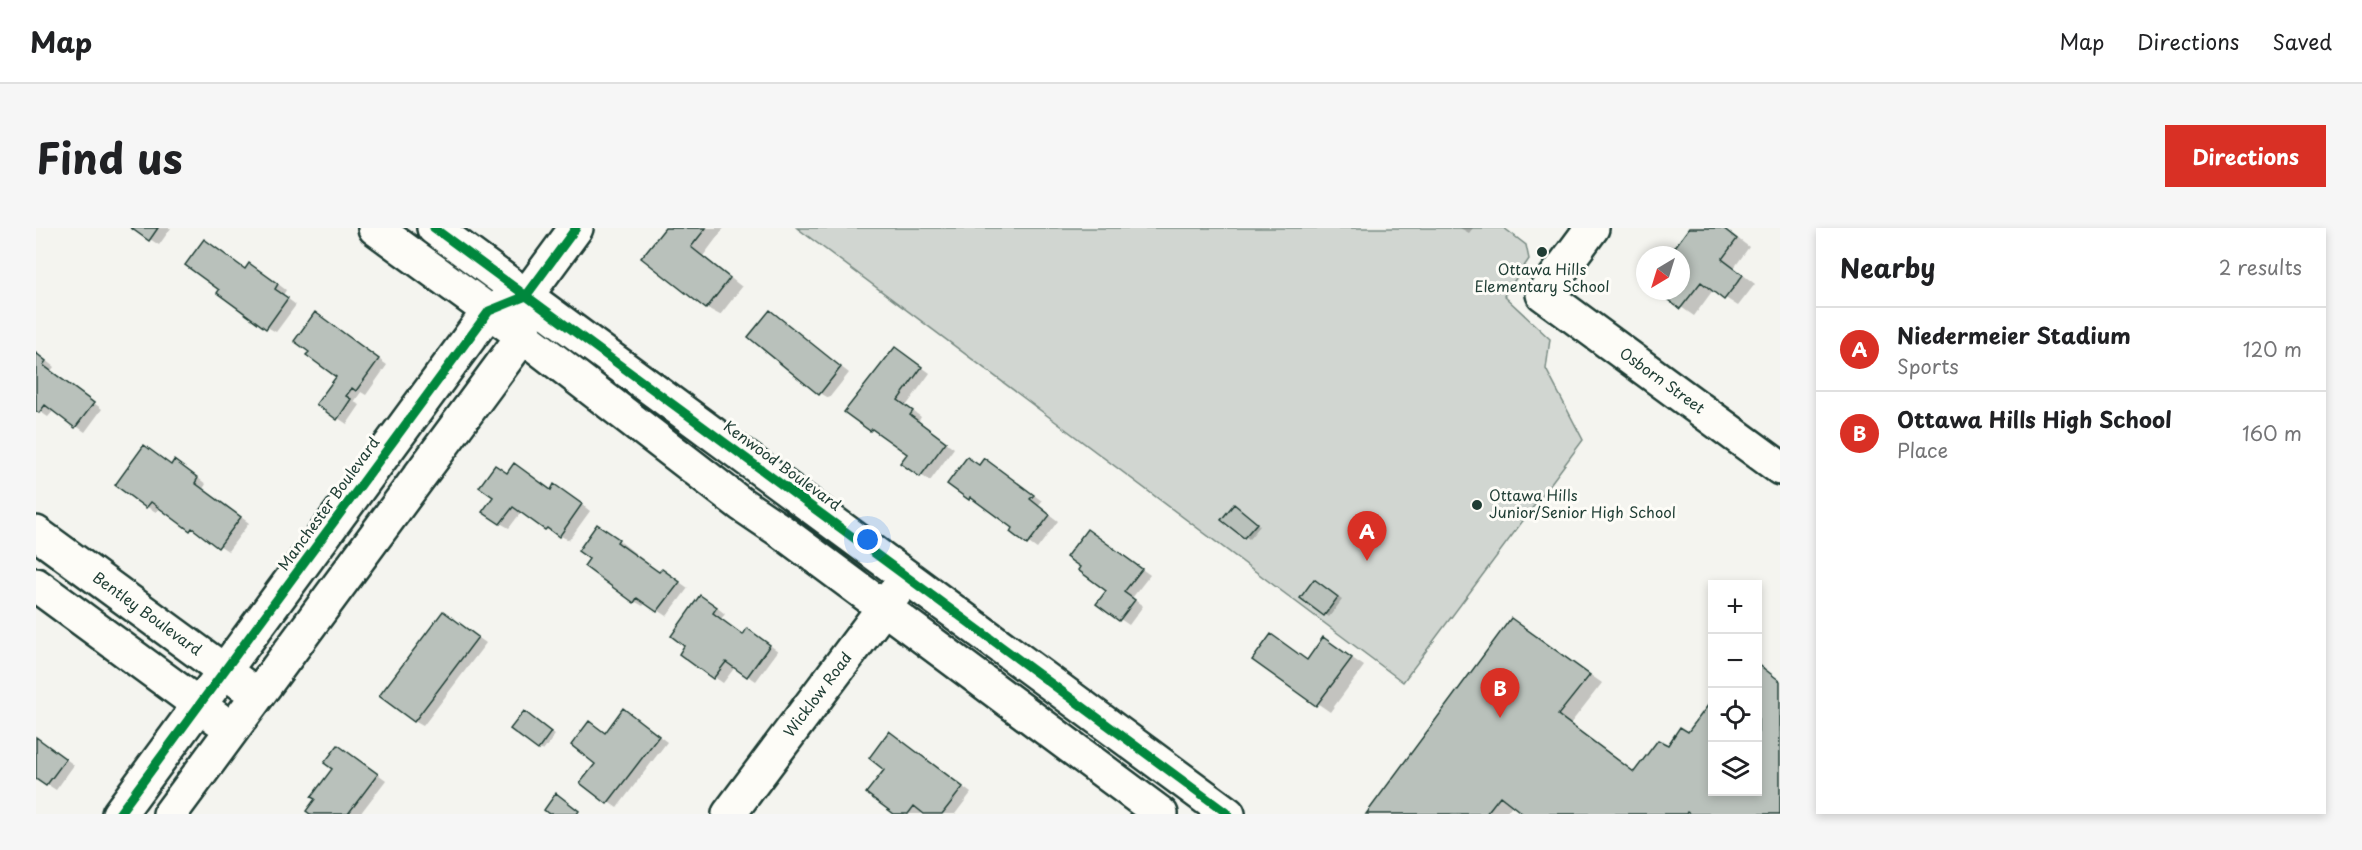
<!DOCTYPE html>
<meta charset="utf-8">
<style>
:root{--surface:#fff;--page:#f6f6f6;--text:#202124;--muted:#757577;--line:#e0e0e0;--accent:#d93025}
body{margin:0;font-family:"Playpen Sans",sans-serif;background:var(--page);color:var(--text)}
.controls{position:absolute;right:18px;bottom:18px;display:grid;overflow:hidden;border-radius:0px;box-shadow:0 3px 9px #0003}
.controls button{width:54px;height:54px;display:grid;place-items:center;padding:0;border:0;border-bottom:2px solid var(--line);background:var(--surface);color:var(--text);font:30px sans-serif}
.compass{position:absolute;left:1600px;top:18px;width:54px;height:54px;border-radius:50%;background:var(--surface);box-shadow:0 3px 9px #0003;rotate:218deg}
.you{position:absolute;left:832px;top:312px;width:21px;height:21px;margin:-15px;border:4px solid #fff;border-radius:50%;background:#1a73e8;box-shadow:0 0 0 9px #1a73e833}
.badge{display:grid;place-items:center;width:39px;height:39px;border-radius:50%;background:var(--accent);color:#fff;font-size:20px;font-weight:700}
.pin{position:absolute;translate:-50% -50px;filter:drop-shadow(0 2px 3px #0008)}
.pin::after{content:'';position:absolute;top:32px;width:21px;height:18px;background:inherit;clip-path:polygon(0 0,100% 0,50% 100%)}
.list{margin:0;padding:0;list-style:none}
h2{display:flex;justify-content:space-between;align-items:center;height:78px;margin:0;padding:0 24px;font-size:26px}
h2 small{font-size:20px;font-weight:400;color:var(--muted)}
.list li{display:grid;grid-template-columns:39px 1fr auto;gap:18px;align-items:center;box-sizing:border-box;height:84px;padding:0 24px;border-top:2px solid var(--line)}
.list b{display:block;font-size:22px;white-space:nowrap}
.list p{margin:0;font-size:20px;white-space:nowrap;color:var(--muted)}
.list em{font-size:20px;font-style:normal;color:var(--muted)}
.icon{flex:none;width:33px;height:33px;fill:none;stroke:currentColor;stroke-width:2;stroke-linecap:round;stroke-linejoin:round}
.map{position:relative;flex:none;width:1744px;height:586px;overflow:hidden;border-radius:0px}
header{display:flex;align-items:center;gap:36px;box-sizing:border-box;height:84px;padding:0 30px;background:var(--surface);border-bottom:2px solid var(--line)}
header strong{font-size:28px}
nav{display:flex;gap:33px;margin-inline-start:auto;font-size:21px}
.intro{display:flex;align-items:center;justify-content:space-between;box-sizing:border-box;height:144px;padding:0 36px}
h1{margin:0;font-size:42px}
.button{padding:15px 27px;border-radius:0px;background:var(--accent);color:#fff;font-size:21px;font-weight:700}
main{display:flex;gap:36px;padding:0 36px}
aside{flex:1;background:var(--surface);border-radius:0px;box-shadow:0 3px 9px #0003}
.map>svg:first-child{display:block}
.green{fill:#d1d6d1;stroke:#788a82;stroke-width:1.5}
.shadow{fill:#0003}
.building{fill:#b9c1bb;stroke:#1f3d34;stroke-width:1.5}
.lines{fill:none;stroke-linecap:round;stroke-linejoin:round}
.minor-casing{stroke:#1f3d34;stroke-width:38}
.minor{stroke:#fdfcf7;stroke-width:33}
.cycleway-casing{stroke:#fdfcf7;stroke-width:13}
.cycleway{stroke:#00873e;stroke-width:9}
.poi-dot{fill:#1f3d34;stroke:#fdfcf7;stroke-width:2}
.labels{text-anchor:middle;stroke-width:6;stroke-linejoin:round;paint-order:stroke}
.poi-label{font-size:15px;fill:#1f3d34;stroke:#fdfcf7}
.street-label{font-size:15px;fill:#1f3d34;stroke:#fdfcf7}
</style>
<header>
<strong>Map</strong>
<nav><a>Map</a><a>Directions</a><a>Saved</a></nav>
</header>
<div class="intro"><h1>Find us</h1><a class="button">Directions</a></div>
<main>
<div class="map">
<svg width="1744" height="586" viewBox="0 0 1744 586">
<rect width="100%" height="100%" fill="#f4f4ef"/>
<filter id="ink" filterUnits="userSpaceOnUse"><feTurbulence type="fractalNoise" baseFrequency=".0167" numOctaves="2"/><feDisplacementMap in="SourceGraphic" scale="12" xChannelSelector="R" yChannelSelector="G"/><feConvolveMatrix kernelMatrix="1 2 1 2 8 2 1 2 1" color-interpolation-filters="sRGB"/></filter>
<g filter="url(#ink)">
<path class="green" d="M761 0H1468L1490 17 1493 31 1468 68 1514 111 1510 141 1547 212 1367 454Z"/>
<path class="shadow" d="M97 0H135L123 17Z
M631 0H688L667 28 706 59 684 87 671 80Z
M1424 0H1437L1433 5Z
M1655 0H1688L1713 19 1698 40 1719 56 1702 78 1677 62 1658 88 1622 63H1645V27H1635Z
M210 42H223L250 62 247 67 260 77 240 104 231 99Z
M734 84 813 145 793 170 784 165Z
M288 92 351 137 330 167 325 164 318 174 324 177 311 196 302 190V148Z
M0 125 18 139 15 143 66 181 49 204 18 182 12 189 0 181Z
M868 126 894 145 870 178 885 189 882 194 918 220 894 253 866 235 873 226 835 201Z
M109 219 136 238 147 239 170 256 167 261 213 295 192 323 165 305 155 301 124 279 120 284 111 279 81 256Z
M479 237 516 263H528L554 283 533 312 510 301 486 283 473 300 464 295 472 247Z
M957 237 1006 273 1002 278 1022 293 1001 321 976 303 978 300 913 255 944 238Z
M1202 280 1224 298 1213 311 1187 291Z
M571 303 624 345 635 348 652 360 631 388 610 374 607 378 598 373Z
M1060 308 1114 347 1096 370 1107 378 1093 397 1062 376 1072 363Z
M1282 355 1306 372 1293 389 1266 370Z
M674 374 689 386 685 391 708 408H721L742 423 720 453 699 439 687 455 645 426Z
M408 385 450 415 387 498 378 493Z
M1476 392 1566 455 1534 496 1599 544 1653 506 1676 474V564H1722V436L1744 453V586H1490L1477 576 1469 586H1332Z
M1236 408 1272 433 1288 411 1328 438 1294 484 1218 431Z
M493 488 519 507 507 523 503 521Z
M596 488 631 514 581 580 546 555 561 536 554 495 570 506Z
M854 505 935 565 919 586H891L887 583 885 586H861L850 542Z
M0 509 38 537 20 562 0 549Z
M303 518 350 552 324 586H276L298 540Z"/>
<path class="building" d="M95 0H122L113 13Z
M629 0H670L655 19 694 50 670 81 605 30Z
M1653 0H1687L1701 11 1686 31 1707 47 1688 72 1665 54 1644 81 1620 63H1645V27H1633Z
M168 11 209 41 213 35 242 56 239 61 252 70 230 101 181 65 183 62 149 37Z
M734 82 805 139 783 167 712 109Z
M279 84 343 131 320 163 316 160 310 168 315 171 301 192 280 176 300 149 270 127 273 124 258 113Z
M859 119 886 139 862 172 877 183 874 187 910 214 884 249 864 235 871 226 836 201 834 203 808 184Z
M0 125 10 133 7 137 58 175 39 200 9 177 3 185 0 183Z
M108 217 135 237 138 232 162 250 159 255 205 289 182 320 156 300 154 303 115 274 110 280 79 257Z
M931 229 943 237 948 230 998 267 994 271 1014 287 991 317 974 304 976 300 934 269 933 272 911 256Z
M478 235 515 262 518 256 546 276 523 309 511 300 509 302 477 279 464 296 446 284 457 269 443 259 459 237 471 245Z
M1198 276 1221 295 1208 310 1185 292Z
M561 296 583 311 581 314 623 344 626 341 644 354 621 384 601 370 598 375 548 338 553 331 542 323Z
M1051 301 1106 341 1088 364 1099 372 1083 393 1060 376 1070 363 1042 342 1044 339 1030 329Z
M1278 351 1302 369 1288 388 1264 370Z
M664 367 681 379 677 385 707 407 711 400 734 417 711 449 690 434 677 451 643 426 648 418 635 408Z
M407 383 442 409 378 494 343 468Z
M1475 390 1554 447 1522 487 1598 544 1622 512 1632 517 1644 499 1652 504 1676 472V564H1722V436L1744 453V586H1654L1651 584 1650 586H1487L1464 568 1450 586H1330Z
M1235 406 1271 432 1287 409 1316 430 1280 478 1216 432Z
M587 480 623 508 571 576 544 555 559 536 535 517 553 493 569 505Z
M488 483 515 504 502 522 474 501Z
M853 503 927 559 906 586H888L878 578 872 586H858L830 565 848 542 833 530Z
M0 509 30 531 10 558 0 551Z
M302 517 342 546 312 586H274L270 583 279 571 275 569 296 541 288 535Z
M520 565 543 583 541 586H513L508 582Z"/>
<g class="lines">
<g class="minor-casing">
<path id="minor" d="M339 0 487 108 705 276 745 303 1125 586
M398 0 1192 586
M1556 0 1507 66 1744 240
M0 305 206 456
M0 357 182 491
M83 586 453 83 490 68 540 0
M134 586 487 108 488 86
M693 586 861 362"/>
</g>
<use href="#minor" class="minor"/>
<g class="cycleway-casing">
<path id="cycleway" d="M398 0 1192 586
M83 586 453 83 490 68 540 0"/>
</g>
<use href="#cycleway" class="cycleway"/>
</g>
</g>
<g class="poi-dot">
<circle cx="1506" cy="24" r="6"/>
<circle cx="1441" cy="277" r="6"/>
</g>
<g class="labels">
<g class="poi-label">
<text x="1506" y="47">Ottawa Hills<tspan x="1506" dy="17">Elementary School</tspan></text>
<text x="1453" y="273" text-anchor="start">Ottawa Hills<tspan x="1453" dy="17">Junior/Senior High School</tspan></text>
</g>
<g class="street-label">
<text transform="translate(1626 153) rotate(36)" y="5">Osborn Street</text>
<text transform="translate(746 238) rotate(36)" y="5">Kenwood Boulevard</text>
<text transform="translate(293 276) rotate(-54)" y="5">Manchester Boulevard</text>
<text transform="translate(111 386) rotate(36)" y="5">Bentley Boulevard</text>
<text transform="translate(782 467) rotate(-53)" y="5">Wicklow Road</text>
</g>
</g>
</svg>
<div class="controls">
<button>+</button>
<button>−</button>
<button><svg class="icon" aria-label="locate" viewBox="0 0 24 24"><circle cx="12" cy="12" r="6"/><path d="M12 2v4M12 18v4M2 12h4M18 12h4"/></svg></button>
<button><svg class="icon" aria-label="layers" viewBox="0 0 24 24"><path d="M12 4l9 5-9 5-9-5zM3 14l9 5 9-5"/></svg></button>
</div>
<svg class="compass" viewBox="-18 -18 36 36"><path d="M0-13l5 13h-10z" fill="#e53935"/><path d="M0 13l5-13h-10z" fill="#757577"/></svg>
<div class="you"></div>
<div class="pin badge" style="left:1331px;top:333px">A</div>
<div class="pin badge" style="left:1464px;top:490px">B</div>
</div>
<aside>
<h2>Nearby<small>2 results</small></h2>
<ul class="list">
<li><span class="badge">A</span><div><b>Niedermeier Stadium</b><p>Sports</p></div><em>120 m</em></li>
<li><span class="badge">B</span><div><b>Ottawa Hills High School</b><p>Place</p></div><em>160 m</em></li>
</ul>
</aside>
</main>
